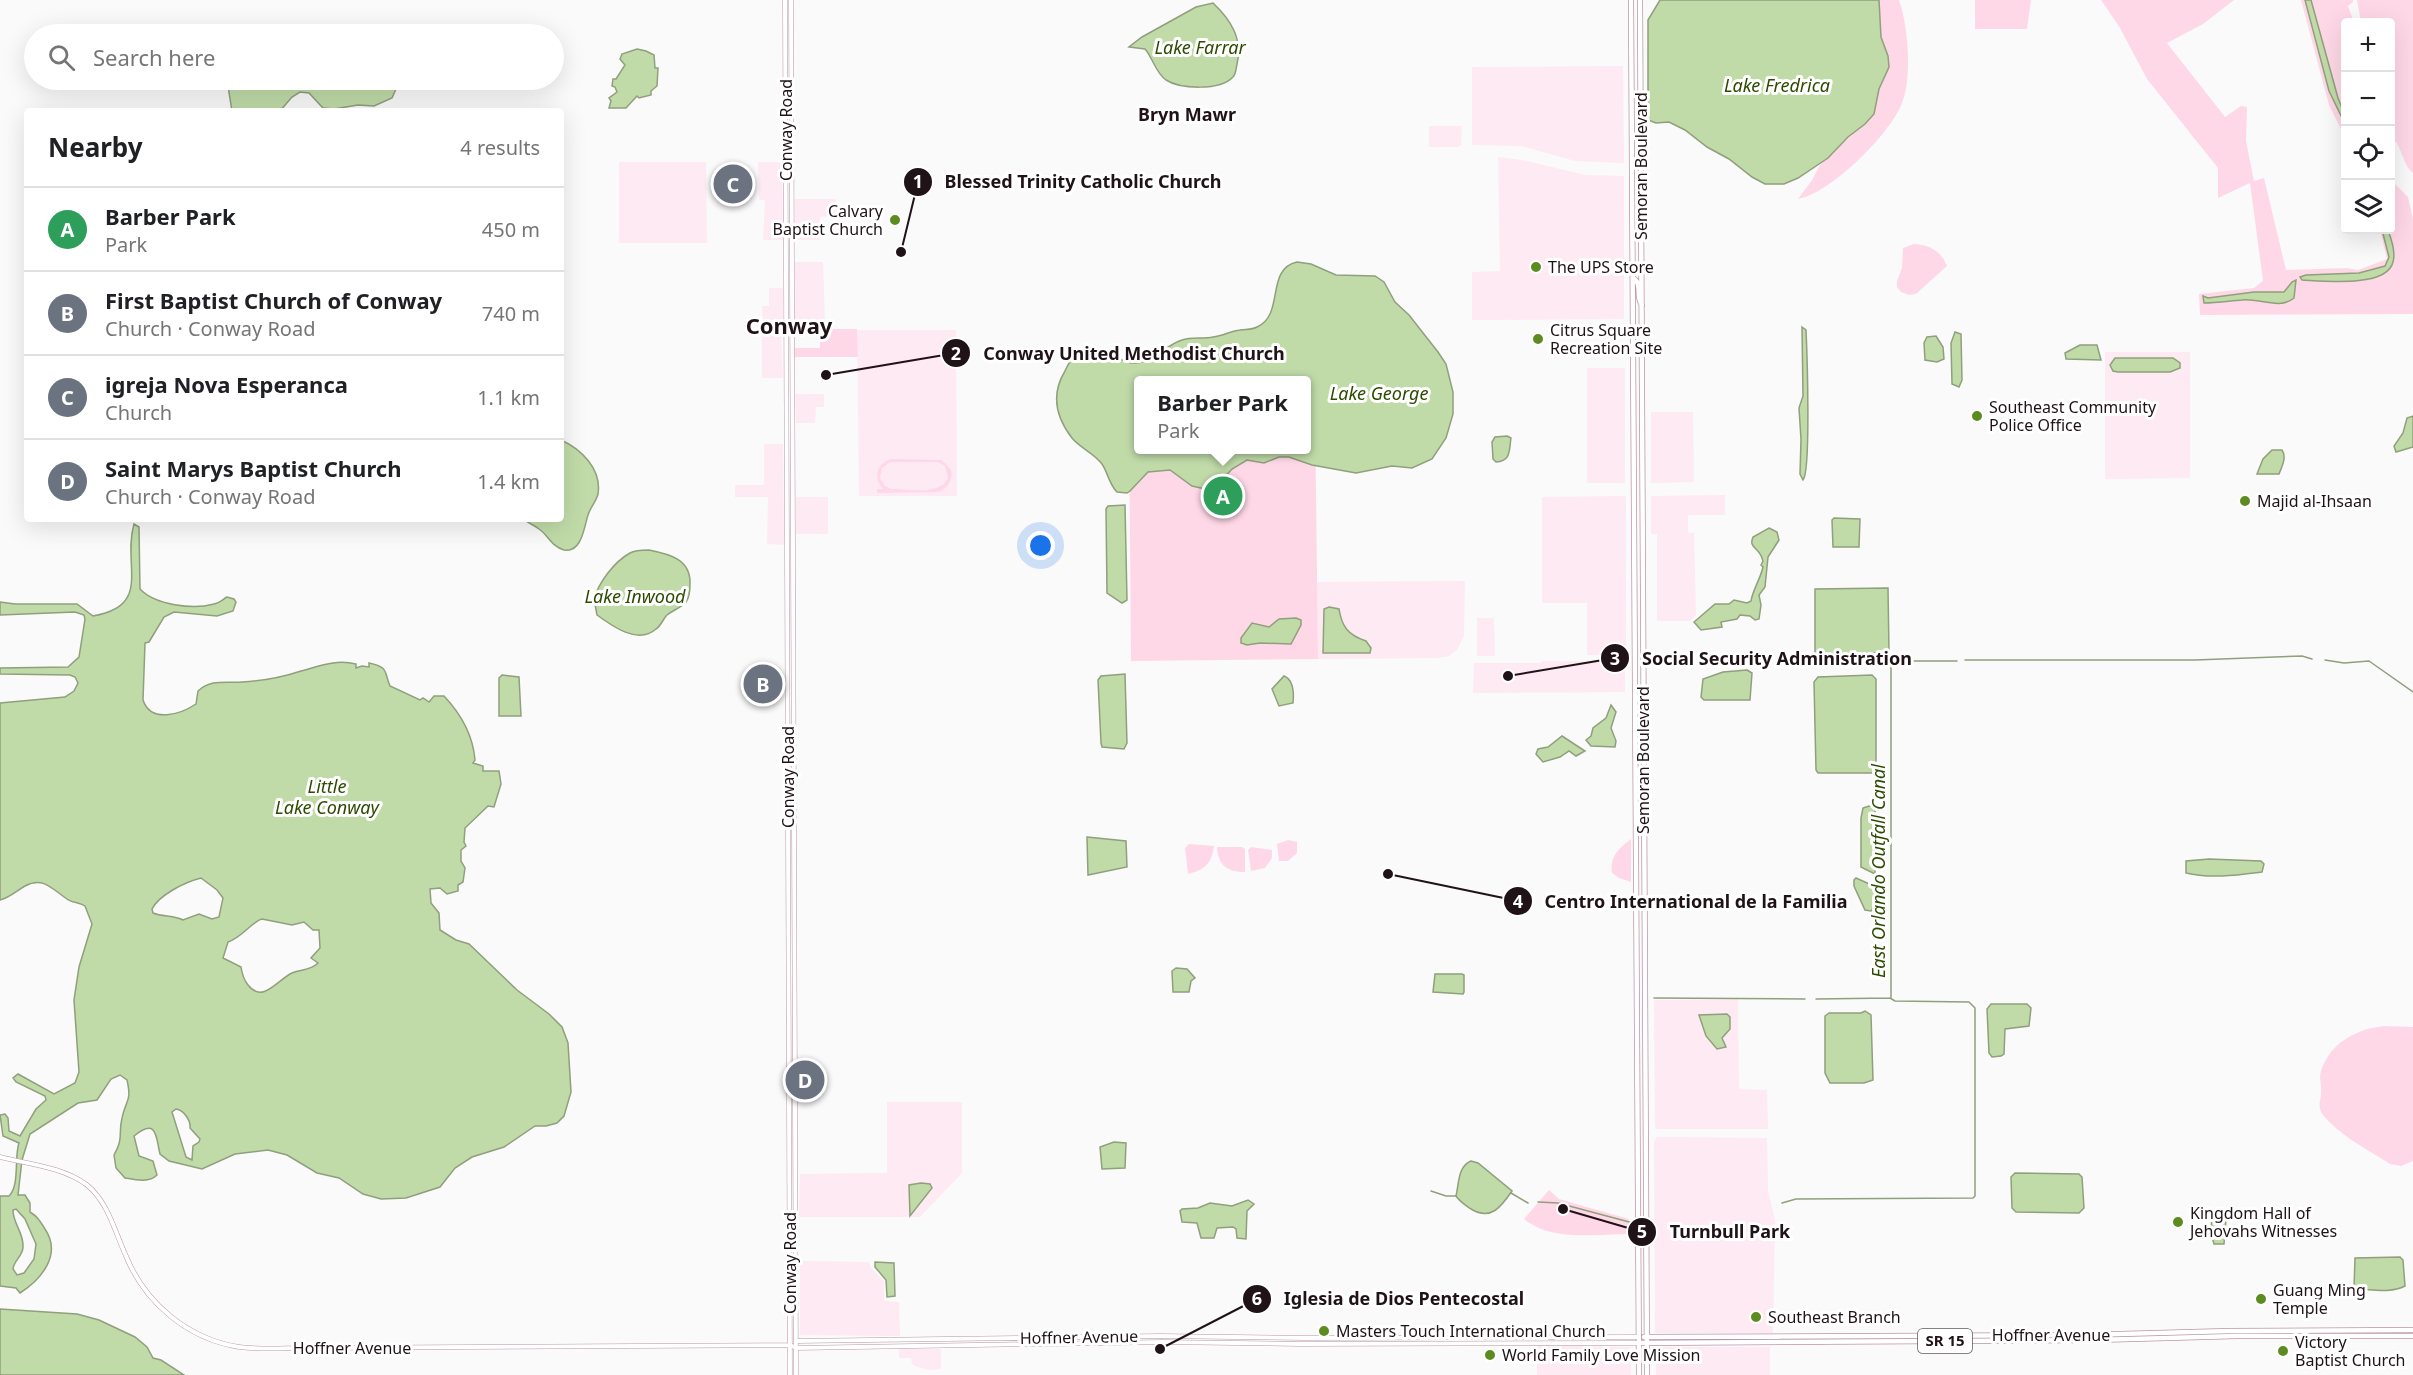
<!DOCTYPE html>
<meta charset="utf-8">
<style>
:root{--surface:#fff;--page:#f2f2f2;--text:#202124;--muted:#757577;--line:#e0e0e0;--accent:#2563eb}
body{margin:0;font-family:"Noto Sans",sans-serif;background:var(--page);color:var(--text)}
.controls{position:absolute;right:18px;top:18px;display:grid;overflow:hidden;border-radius:6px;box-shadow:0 6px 24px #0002}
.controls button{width:54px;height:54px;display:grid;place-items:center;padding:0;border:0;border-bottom:2px solid var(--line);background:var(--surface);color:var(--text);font:30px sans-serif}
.you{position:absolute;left:1041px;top:546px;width:21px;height:21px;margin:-15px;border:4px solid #fff;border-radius:50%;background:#1a73e8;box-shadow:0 0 0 9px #1a73e833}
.badge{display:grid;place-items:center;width:39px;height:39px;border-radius:50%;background:var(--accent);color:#fff;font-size:20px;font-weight:700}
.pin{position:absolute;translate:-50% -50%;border:3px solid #fff;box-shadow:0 2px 6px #0006}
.popup{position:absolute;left:1134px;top:376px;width:177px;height:78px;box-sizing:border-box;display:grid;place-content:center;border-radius:6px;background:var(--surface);filter:drop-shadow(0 2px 4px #0005);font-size:20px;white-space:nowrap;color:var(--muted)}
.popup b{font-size:22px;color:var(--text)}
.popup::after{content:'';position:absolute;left:50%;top:100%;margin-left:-12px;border:12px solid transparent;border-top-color:var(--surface)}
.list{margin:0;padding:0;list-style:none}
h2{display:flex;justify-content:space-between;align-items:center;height:78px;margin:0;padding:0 24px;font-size:26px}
h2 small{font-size:20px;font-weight:400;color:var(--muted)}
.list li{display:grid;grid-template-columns:39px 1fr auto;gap:18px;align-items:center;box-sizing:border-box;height:84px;padding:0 24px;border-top:2px solid var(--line)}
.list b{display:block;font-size:22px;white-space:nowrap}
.list p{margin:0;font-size:20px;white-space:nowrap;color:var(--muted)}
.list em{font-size:20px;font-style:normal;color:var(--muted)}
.icon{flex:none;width:33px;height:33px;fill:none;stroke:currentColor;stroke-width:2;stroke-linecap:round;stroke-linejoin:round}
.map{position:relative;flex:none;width:2413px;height:1375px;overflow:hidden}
.search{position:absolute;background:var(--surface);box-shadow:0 6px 24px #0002;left:24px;top:24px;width:540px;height:66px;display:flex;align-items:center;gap:15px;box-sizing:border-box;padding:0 21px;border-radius:33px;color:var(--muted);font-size:22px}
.panel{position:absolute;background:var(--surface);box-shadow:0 6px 24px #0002;left:24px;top:108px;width:540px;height:414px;border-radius:6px}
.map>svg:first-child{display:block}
.built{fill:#feeaf2}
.green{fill:#ffd8e7;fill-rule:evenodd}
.water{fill:#c0dba8;stroke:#909f7d;stroke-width:1.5;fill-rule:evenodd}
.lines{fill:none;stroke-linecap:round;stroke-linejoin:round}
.stream{stroke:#909f7d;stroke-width:1.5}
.secondary-casing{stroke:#bb96a5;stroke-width:5}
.primary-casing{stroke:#bb96a5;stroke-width:6}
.secondary{stroke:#fff;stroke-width:4}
.primary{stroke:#fff;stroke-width:4.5}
.poi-dot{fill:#5c8c20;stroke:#fff;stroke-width:2}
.labels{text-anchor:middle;stroke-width:6;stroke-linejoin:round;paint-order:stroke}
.shield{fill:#fff;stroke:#635a5d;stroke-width:1.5}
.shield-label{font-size:15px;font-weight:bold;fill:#201318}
.street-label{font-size:16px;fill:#201318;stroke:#fff}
.poi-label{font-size:16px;fill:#201318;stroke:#fff;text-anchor:start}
.water-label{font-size:18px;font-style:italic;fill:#2c4a00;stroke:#fff}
.neighbourhood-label{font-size:18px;font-weight:bold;fill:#201318;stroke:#fff}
.district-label{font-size:22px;font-weight:bold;fill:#201318;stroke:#fff}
.leader{fill:none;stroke:#201318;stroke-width:2}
.callout-dot{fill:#201318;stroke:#fff;stroke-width:2}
.mark-label{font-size:18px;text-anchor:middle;font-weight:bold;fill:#fff}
.callout-label{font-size:18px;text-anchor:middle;font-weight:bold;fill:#201318;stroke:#fff;stroke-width:6;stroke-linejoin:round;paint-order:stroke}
</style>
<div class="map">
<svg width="2413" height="1375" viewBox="0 0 2413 1375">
<rect width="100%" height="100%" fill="#fafafa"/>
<path class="built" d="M1623 66 1624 163 1575 161 1521 146 1472 145V67Z
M1429 126H1462L1461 145 1458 147H1429Z
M1498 157 1522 160 1586 175 1624 176V319L1472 320V272L1500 271Z
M619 162H706L707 243H619Z
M758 162H778L782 165 783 240H763L765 200H759Z
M795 199H836V216L820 217V240H795Z
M795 262H823L825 321 795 322Z
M769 288H783V322L780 323H763L762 306H769Z
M857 330H956L957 496H859Z
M781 331 783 378H762V332Z
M2105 352H2190V478L2105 479Z
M1587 368H1625V483H1587Z
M795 394H824V407H816L815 423H796Z
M1651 412H1693L1694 482 1651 483Z
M764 444H783L784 545 767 544 768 497H735V485H764Z
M1725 495V515H1688V533H1694L1696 615 1690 621H1657V534H1651V496Z
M1626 496V655H1587V603H1542V497Z
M796 497H828V534H796Z
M1465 581 1464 636 1457 650 1449 656 1438 658 1318 659 1317 582Z
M1477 618H1494L1495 656H1477Z
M1542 661 1625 662V692L1473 693 1474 663H1541Z
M1738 999 1739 1089 1767 1090 1768 1129H1655L1654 1000Z
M887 1102H962V1173L920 1217H799L800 1174 887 1173Z
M1657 1137 1767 1138 1768 1190 1775 1220 1773 1333H1655L1654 1141Z
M800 1261 869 1262 871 1268 884 1281V1301L899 1302 900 1336 800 1335Z
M1537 1345 1630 1347 1631 1375H1537Z
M1655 1347H1770V1375H1656Z
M899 1349H941V1369L929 1370 915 1366 912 1364 911 1358H899Z"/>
<path class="green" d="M1879 0H1899C1908 25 1912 75 1903 100 1894 131 1830 194 1798 199L1812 180 1820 165 1874 114 1879 89 1889 67 1888 56 1881 38Z
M1975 0H2031L2027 29H1975Z
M2101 0H2234L2203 24 2167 43 2225 117 2241 106 2247 107 2246 141 2254 181 2264 178 2286 270 2347 268 2358 270 2387 259 2380 230H2390L2391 167 2394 176 2391 180 2408 197 2413 219V314L2200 315 2199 294 2254 288 2263 281 2250 183 2218 198V168L2147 79 2120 28Z
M2301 0H2353V2L2348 6 2354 22H2346L2345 137 2329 105Z
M2357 0H2413V173C2401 163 2403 146 2391 137L2390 22H2361Z
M1914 244C1930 245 1941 251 1947 266L1916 294 1909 295 1901 292 1897 287V281L1902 268 1903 248Z
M820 329H857L858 357H795V348H820Z
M1315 407 1318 659 1131 661 1129 410 1139 450H1307Z
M890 459 942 460 951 470C953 480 948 489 938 492L877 493V489H883C873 477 876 465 890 459ZM890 462H937L945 466 948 478C940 496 908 489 891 489L885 486 880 478 882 468Z
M1631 839V882L1619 878 1612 873C1609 857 1619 848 1631 839Z
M1288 840 1297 842V853L1288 861H1279L1277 844Z
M1189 844 1214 846C1212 863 1205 870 1188 874L1185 848Z
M1217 847H1242L1245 849V872C1227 872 1218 865 1217 847Z
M1251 847 1272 850V858L1265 868 1251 871 1248 850Z
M2384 1026 2413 1027V1161L2401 1166 2390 1164C2369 1150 2340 1136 2323 1115 2316 1106 2322 1099 2321 1089 2321 1083 2319 1077 2321 1071 2330 1043 2356 1029 2384 1026Z
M1549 1190 1559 1199 1629 1219V1234C1595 1234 1552 1242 1524 1219Z"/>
<path class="water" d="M1660 0H1879L1881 37 1888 56 1889 67 1879 89 1874 114 1865 124 1848 137 1828 158 1798 178 1784 184H1765L1752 177 1729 159 1707 147 1685 130 1669 122 1656 123 1648 120V20Z
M2305 0H2311L2338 98 2345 115V124L2329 91Z
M1213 3C1231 20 1243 39 1237 64 1236 69 1236 74 1233 77 1220 91 1180 89 1166 80 1155 72 1153 58 1145 49L1129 47 1142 37 1196 7Z
M637 49 646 51 654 55 655 68H658L657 86 651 91V95L639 98 637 96 626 108H609L611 101 609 98 617 92 615 87 612 86 613 79H616L625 65 620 59 622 54Z
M227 80H400L392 98 374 106 358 105 334 109 323 108 309 93 300 92 292 97 280 111H232Z
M2382 230H2388C2391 239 2396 252 2393 262 2387 288 2323 281 2302 280L2300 277 2306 275 2359 273 2385 266 2389 257Z
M1297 262 1311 264 1336 275 1375 276 1384 282 1395 302 1409 315 1438 352 1446 364 1453 392V414L1446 438 1432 459 1412 468 1392 466 1356 473 1312 465 1289 457H1279L1264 463 1247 460 1232 469 1219 483 1205 489 1192 486 1170 470 1148 472 1130 491 1127 493 1117 492C1109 484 1108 473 1102 464 1094 453 1080 448 1072 438 1055 416 1051 394 1065 371 1069 362 1076 351 1086 348 1103 343 1117 363 1133 363 1152 364 1165 345 1182 340 1191 337 1204 339 1213 337 1223 336 1231 331 1240 330 1246 329 1252 330 1257 327 1285 315 1265 269 1297 262ZM1139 380H1307V450H1139Z
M2296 280 2294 298C2280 310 2259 298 2242 300 2229 301 2217 303 2204 303L2203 296 2208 298 2254 292H2284L2292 282Z
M1802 327 1806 330C1807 351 1811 472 1803 480L1800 474 1801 439 1799 408 1803 396Z
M1955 332 1961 334 1962 380 1959 387 1952 384 1951 343Z
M1936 336 1943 347 1944 359 1937 362 1925 360 1924 343 1927 337Z
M2080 345H2097L2101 360 2066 359 2065 353Z
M2115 358H2173L2180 363V368L2170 372H2118L2113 371 2110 365Z
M2413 416V447L2396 452 2394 446 2403 433 2407 418Z
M1507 436 1511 438C1509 451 1511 461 1496 462L1493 459 1492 442 1495 437Z
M561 440C581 449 602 469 598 494 596 502 590 508 588 515 584 527 582 553 564 550 552 547 548 535 539 529 534 525 528 523 523 519H561Z
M2272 450H2282C2287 457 2282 466 2279 474H2257L2263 459Z
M1125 505 1127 600 1122 603 1107 593 1106 509 1108 506Z
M1834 518 1860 519 1859 547H1833L1832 520Z
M134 524 139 527 140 589C155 605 193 610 214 604 219 603 222 600 227 597L234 599 236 602 233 611 217 616 174 612 164 617 149 642 145 643 143 700C151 724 181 714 196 704L198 691C211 679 225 683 242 682 261 681 283 677 301 671 320 666 336 659 356 664V668L362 666 369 667V663C389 667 384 672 390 686L420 700 423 698 429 702 434 696H444C460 713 473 735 475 760L473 763 483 766V771H499L501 784 494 807 488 806 465 828 464 842 466 846 461 850V861L465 868 463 882 458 885V891L447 894 440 888 430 889 431 903 439 913 440 930 456 940 469 944 517 990 549 1014 562 1027 568 1043 571 1092 564 1116 557 1123 546 1126H535L504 1147 472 1157 455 1168 440 1187 406 1198 381 1199 363 1194 339 1178 317 1173 287 1155 268 1150 235 1154 202 1169 169 1161 160 1154C156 1139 158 1116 134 1136L139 1156 153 1161 157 1175C149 1183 136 1180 125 1178L116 1168 114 1155C124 1137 118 1135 122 1118 126 1099 132 1102 127 1080L120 1075 111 1079 97 1100 78 1103 30 1134 22 1160 18 1195H25L30 1203V1212C38 1217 40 1221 45 1229 62 1254 42 1279 20 1293L16 1288 0 1286V1196H9C20 1186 14 1156 19 1143L3 1136 0 1115 5 1114 8 1118 9 1131 20 1136 36 1109 46 1100 45 1096 16 1082 13 1078 18 1074 54 1094 75 1083 79 1072 74 1000 79 967 92 924 85 906C79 902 72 903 67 899 52 889 43 876 25 886 16 891 11 897 0 900V703L65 697 74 691 78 683 75 677 70 675 0 674V668L68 667 79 657 85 619 84 615 75 612 0 615V602L15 604H77L93 616C153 606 122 565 134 524ZM201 878 217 890 223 898 219 917 212 919 199 914 183 920C174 915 163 917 153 913L152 909C159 895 185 882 201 878ZM262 919 292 925 304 922 313 930H319L320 948 311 958 318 963C310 971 301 969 292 973 277 980 263 1004 248 985 244 980 242 974 241 967L223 958 228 942C243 937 251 922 262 919ZM176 1109C184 1110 191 1121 190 1128L200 1139 199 1142 193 1146 192 1160 186 1157 172 1112ZM16 1209 25 1219 36 1244 34 1259 24 1273 17 1275 13 1269C14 1260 23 1256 23 1247 24 1233 13 1224 13 1210Z
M1769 528 1777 532 1779 540 1768 557 1765 587 1759 595 1761 605 1759 619 1755 620 1750 616 1740 615 1737 619 1721 622 1722 627 1701 630 1694 622 1715 604H1729L1734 600 1747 603 1751 601C1753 589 1760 580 1763 567L1761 565 1763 561C1762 559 1762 556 1760 554 1756 547 1749 547 1753 537Z
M649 550C669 554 691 559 690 584 690 590 690 597 686 602 681 608 673 610 667 615 663 619 661 626 656 629 638 645 612 626 597 615L594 599C599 582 614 562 630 553 635 550 643 550 649 550Z
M1888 588 1889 653H1815V589Z
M1329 607 1339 609C1342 627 1348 635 1366 641L1371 648 1370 653H1323L1324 609Z
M1296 618 1301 620V625L1291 644 1260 643 1247 645 1241 643V638L1252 623 1269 627 1279 619Z
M1747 670 1752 673 1750 700H1704L1701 697 1703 679 1723 672Z
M1125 674 1127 743 1124 749 1102 747 1101 743 1098 680 1101 676Z
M502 675 519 677 521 716H499V678Z
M1872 675 1876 679V769L1873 773H1818L1816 770 1814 682 1818 677Z
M1284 676C1294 680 1294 693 1293 703L1279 706 1272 689Z
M1611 705 1616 712 1611 728 1616 741 1615 747 1591 746 1586 740 1591 736 1593 728 1606 718Z
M1562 736 1585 751 1576 756 1569 751 1560 757 1543 762 1536 754 1538 749 1548 747Z
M1869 806 1875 807V874L1861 867V818L1863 808Z
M1087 837 1126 841 1127 867 1088 875Z
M2209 859 2261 861 2264 864 2262 872C2238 875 2210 879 2186 873V861Z
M1856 878 1874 886 1875 906 1871 911 1865 910 1854 886V880Z
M1176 968 1187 969 1195 978 1191 981 1189 992H1173L1172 971Z
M1435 974H1462L1464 975V992L1463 994 1433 992Z
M1991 1004H2027L2031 1008 2029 1026 2005 1029 2004 1054 2001 1056 1992 1057 1989 1053 1987 1009Z
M1865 1011 1871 1015 1873 1080 1864 1083H1830L1825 1073V1016L1829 1013H1861Z
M1727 1014 1730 1017V1029L1722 1038 1726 1047 1717 1049 1706 1036 1699 1015Z
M1114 1142 1126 1143 1125 1168 1102 1169 1100 1147Z
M1471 1161 1478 1163 1512 1191C1501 1207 1491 1221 1471 1209 1465 1205 1460 1202 1456 1196 1459 1183 1458 1166 1471 1161Z
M2015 1173 2079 1174 2082 1177 2084 1208 2079 1213 2016 1212 2012 1208 2011 1177Z
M921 1183 930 1184 932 1188 910 1216 909 1185Z
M1248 1200 1254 1204 1247 1211 1246 1239 1237 1238 1236 1229 1233 1227 1217 1228 1214 1238H1201L1197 1223 1182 1222 1180 1211 1182 1209 1198 1208 1210 1203 1232 1206Z
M2212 1214 2223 1216 2226 1220 2224 1244H2214L2211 1233Z
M2400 1257 2403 1260 2405 1286C2390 1294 2370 1289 2354 1289L2355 1258Z
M875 1262 894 1263 895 1296 887 1297 886 1280 875 1267Z
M0 1309 77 1314 99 1320 135 1337 147 1347 153 1358 161 1360 184 1375H0Z"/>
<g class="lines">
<path class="stream" d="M1965 660H2195L2302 656 2312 659
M2325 660 2344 663 2369 661 2413 692
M1891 997V664L1895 661H1957
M1654 998 1805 999
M1816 999 1890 998
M1431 1191 1446 1196H1456
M1511 1193 1528 1203
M1538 1202 1558 1203 1633 1223
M1782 1203 1796 1199 1973 1198 1975 1196V1008L1969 1002 1895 1001 1890 998"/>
<g class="secondary-casing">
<path id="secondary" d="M785 0 790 1375
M791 0 796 1375
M0 1157C28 1164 63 1167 87 1185 108 1202 115 1232 126 1256 145 1303 188 1339 239 1347 261 1350 285 1348 307 1348L790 1345 796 1348 1162 1342 1300 1344 1638 1343
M796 1341 1160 1336 1305 1338 1638 1337"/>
</g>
<g class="primary-casing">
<path id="primary" d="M1631 0 1639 1375
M1640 0 1647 1375
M1633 278C1643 284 1635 296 1642 305
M1644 1337 2084 1335 2229 1331 2413 1330
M1638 1343 2096 1340 2237 1336H2413"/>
</g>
<use href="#secondary" class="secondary"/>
<use href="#primary" class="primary"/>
</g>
<g class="poi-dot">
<circle cx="895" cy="220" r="6"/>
<circle cx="1536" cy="267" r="6"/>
<circle cx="1538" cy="339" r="6"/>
<circle cx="1977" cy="416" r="6"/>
<circle cx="2245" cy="501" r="6"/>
<circle cx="2178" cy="1222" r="6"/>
<circle cx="2261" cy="1299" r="6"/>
<circle cx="1756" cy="1317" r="6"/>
<circle cx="1324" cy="1331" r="6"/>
<circle cx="2283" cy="1351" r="6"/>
<circle cx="1490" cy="1355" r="6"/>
</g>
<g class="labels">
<rect class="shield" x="1918" y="1329" width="54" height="24" rx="4.5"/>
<g class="shield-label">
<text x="1945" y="1346">SR 15</text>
</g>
<g class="street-label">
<text transform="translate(786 130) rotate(-90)" y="6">Conway Road</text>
<text transform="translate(1641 166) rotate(-90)" y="6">Semoran Boulevard</text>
<text transform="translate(1643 760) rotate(-90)" y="6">Semoran Boulevard</text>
<text transform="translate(788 777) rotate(-90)" y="6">Conway Road</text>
<text transform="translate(790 1263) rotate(-90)" y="6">Conway Road</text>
<text x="2051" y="1341">Hoffner Avenue</text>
<text transform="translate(1079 1337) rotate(-1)" y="6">Hoffner Avenue</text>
<text x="352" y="1354">Hoffner Avenue</text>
</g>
<g class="poi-label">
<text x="883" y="217" text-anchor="end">Calvary<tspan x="883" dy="18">Baptist Church</tspan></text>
<text x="1548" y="273">The UPS Store</text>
<text x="1550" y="336">Citrus Square<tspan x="1550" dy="18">Recreation Site</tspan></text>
<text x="1989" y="413">Southeast Community<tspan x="1989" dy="18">Police Office</tspan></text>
<text x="2257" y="507">Majid al-Ihsaan</text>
<text x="2190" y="1219">Kingdom Hall of<tspan x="2190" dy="18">Jehovahs Witnesses</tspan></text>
<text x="2273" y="1296">Guang Ming<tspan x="2273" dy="18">Temple</tspan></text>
<text x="1768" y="1323">Southeast Branch</text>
<text x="1336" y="1337">Masters Touch International Church</text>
<text x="2295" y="1348">Victory<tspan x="2295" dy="18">Baptist Church</tspan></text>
<text x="1502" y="1361">World Family Love Mission</text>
</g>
<g class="water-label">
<text x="1200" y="54">Lake Farrar</text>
<text x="1777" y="92">Lake Fredrica</text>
<text x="1379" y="400">Lake George</text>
<text x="635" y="603">Lake Inwood</text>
<text x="327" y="793">Little<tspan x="327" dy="21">Lake Conway</tspan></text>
<text transform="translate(1879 871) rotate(-90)" y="6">East Orlando Outfall Canal</text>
</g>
<g class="neighbourhood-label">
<text x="1187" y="121">Bryn Mawr</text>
</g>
<g class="district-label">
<text x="789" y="334">Conway</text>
</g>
</g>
<path class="leader" d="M901 252L918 182M826 375L956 353M1508 676L1615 658M1388 874L1518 901M1563 1209L1642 1232M1160 1349L1257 1299"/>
<g class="callout-dot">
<circle cx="901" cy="252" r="6"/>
<circle cx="826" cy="375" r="6"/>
<circle cx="1508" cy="676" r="6"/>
<circle cx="1388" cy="874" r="6"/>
<circle cx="1563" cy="1209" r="6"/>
<circle cx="1160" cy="1349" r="6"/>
<circle cx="918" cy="182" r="15"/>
<circle cx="956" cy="353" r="15"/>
<circle cx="1615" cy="658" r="15"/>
<circle cx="1518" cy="901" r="15"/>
<circle cx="1642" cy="1232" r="15"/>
<circle cx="1257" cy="1299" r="15"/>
</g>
<g class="mark-label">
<text x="918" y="188">1</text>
<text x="956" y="360">2</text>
<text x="1615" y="665">3</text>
<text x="1518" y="908">4</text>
<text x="1642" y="1238">5</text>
<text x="1257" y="1305">6</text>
</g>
<g class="callout-label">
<text x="1083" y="188">Blessed Trinity Catholic Church</text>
<text x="1134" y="360">Conway United Methodist Church</text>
<text x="1777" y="665">Social Security Administration</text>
<text x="1696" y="908">Centro International de la Familia</text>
<text x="1730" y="1238">Turnbull Park</text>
<text x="1404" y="1305">Iglesia de Dios Pentecostal</text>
</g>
</svg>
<div class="controls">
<button>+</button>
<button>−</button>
<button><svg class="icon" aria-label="locate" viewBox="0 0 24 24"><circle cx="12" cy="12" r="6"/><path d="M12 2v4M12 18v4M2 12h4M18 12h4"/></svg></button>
<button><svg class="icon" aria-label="layers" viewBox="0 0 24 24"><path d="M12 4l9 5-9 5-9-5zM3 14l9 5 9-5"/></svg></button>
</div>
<div class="you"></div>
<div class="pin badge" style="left:1223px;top:496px;background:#2e9e5b">A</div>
<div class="popup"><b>Barber Park</b>Park</div>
<div class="pin badge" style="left:763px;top:684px;background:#6b7280">B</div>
<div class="pin badge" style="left:733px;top:184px;background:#6b7280">C</div>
<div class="pin badge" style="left:805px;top:1080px;background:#6b7280">D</div>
<div class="search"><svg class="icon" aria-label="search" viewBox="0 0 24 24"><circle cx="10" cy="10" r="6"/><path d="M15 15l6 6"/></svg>Search here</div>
<section class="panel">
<h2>Nearby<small>4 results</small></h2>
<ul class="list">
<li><span class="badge" style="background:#2e9e5b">A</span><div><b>Barber Park</b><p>Park</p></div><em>450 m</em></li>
<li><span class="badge" style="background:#6b7280">B</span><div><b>First Baptist Church of Conway</b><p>Church · Conway Road</p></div><em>740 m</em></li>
<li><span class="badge" style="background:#6b7280">C</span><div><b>igreja Nova Esperanca</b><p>Church</p></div><em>1.1 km</em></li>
<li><span class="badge" style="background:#6b7280">D</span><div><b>Saint Marys Baptist Church</b><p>Church · Conway Road</p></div><em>1.4 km</em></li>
</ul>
</section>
</div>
